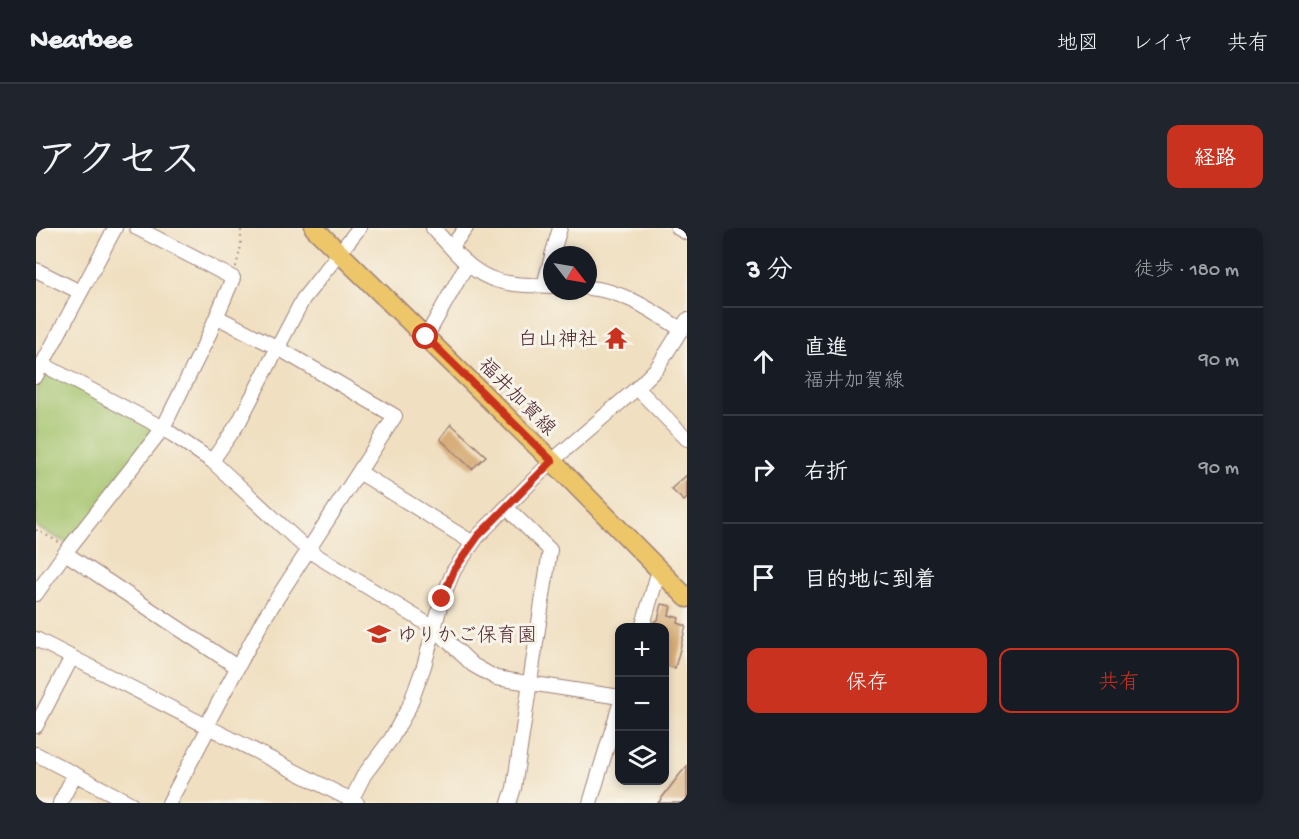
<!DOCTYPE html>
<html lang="ja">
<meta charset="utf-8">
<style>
:root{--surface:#171b24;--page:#20242c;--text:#f1f3f6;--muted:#9ea1a6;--line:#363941;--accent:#c8321e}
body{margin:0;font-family:"Gochi Hand","Klee One",sans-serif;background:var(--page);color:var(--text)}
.controls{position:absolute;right:18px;bottom:18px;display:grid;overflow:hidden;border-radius:12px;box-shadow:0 3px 9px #0003}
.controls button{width:54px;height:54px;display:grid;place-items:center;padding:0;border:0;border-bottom:2px solid var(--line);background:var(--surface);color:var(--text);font:30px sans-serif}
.compass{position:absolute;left:507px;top:18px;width:54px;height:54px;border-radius:50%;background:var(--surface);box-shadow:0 3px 9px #0003;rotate:121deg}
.stop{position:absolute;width:18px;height:18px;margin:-14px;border:4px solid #c8321e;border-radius:50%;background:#fff}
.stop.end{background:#c8321e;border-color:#fff;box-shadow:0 2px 6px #0008}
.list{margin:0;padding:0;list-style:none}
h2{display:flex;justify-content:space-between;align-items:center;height:78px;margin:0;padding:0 24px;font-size:26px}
h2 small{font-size:20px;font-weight:400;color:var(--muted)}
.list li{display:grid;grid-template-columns:39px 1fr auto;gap:18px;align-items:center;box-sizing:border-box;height:108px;padding:0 24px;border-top:2px solid var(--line)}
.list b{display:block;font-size:22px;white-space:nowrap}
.list p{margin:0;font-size:20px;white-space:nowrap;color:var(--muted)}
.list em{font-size:20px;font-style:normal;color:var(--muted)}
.actions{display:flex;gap:12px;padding:18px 24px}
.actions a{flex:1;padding:14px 0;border:2px solid var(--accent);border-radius:12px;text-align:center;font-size:21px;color:var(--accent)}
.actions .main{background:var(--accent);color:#fff}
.icon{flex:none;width:33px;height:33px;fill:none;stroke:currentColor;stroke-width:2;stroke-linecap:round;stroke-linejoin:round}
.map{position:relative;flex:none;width:651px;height:575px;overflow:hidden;border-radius:12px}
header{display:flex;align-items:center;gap:36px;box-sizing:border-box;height:84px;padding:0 30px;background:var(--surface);border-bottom:2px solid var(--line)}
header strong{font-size:28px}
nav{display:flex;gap:33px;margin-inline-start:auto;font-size:21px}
.intro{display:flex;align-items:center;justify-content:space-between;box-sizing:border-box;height:144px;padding:0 36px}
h1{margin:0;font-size:42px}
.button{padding:15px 27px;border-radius:12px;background:var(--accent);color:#fff;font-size:21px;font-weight:700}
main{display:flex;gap:36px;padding:0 36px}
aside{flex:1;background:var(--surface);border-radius:12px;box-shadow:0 3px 9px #0003}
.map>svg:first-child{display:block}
.green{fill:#a2c26b;stroke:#76704b;stroke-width:1.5}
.building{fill:#d7ad79}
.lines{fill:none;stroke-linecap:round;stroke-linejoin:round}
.minor-casing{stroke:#9d7f76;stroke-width:16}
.major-casing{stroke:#9d7f76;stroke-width:21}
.path{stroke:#9d7f76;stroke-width:2;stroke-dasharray:1.5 4.5;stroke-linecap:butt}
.minor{stroke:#fff;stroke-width:14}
.major{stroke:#ecc669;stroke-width:18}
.route{stroke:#c8321e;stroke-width:8}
.labels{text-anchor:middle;stroke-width:6;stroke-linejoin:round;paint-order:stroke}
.poi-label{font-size:20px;fill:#4a1f2b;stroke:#f7f3e8;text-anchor:end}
.street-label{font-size:20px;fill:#4a1f2b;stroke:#f7f3e8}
</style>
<header>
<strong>Nearbee</strong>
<nav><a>地図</a><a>レイヤ</a><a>共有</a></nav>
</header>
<div class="intro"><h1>アクセス</h1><a class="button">経路</a></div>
<main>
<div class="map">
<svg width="651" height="575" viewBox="0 0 651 575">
<rect width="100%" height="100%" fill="#f7f3e8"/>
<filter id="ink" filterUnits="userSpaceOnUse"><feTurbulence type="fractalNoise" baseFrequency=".0167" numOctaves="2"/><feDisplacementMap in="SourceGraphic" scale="12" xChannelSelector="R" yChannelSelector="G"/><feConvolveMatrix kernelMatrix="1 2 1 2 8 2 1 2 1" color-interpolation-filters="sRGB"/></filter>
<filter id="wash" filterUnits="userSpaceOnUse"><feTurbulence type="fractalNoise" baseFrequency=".008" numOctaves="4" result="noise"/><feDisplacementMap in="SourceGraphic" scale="24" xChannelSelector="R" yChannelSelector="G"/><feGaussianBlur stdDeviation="1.35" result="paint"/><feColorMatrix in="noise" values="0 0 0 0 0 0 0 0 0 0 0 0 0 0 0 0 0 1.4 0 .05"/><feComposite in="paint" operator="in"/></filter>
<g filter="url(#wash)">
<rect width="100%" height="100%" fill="#f0dfc0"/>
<path class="green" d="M6 136 123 199 35 317 0 299V148Z"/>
<g id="blocks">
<path class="building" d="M415 196 450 228 436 241 404 211Z
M651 247V270L648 273 635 261Z
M626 376 635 378 633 387 643 390 642 395 650 398 639 440 628 437V400H616L615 396 622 392Z
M651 538V575H622L644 546Z"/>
</g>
</g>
<g filter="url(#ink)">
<use href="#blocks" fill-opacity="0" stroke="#9d7f76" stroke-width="1.5"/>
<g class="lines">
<g class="minor-casing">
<path id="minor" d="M397 0C414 18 431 41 454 50 473 58 496 57 516 58
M642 0 651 5
M415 19 430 0
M516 27 524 0
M0 42 44 64
M508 57 516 28
M552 60C587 62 618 84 646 102
M390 109 431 36
M6 136 127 200 176 233 273 323 398 400 437 437 460 450 584 469
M0 148 79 0
M601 160 651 211
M176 233 203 194 267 71 323 0
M323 244 437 315
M471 280 514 322 478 560 473 575
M29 325 201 439
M0 366 29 325 127 200 171 111 197 50 101 0
M606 400 623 342
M0 411 321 575
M0 498 36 429
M170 498 227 392 359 188 242 120 181 89
M0 526 94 575
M24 575 39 546
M133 575 173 499
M314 575 328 547 355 511 373 479 388 438 406 371 418 342 442 308 516 233 601 160 621 140 651 92
M554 575 584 476"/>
</g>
<g class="major-casing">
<path id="major" d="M278 0 516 233 651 370"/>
</g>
<path class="path" d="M200 39 205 18V0
M0 302 23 314"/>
<use href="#minor" class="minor"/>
<use href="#major" class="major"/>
</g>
</g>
<g class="lines" filter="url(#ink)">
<path class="route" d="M390 109 516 233 442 308 418 342 406 371"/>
</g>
<defs>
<g id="temple-bare" transform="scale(1.8)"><path d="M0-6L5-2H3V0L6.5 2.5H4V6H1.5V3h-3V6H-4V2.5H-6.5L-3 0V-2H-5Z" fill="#c8321e" stroke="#f7f3e8" stroke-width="2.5" paint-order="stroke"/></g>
<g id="school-bare" transform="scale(1.8)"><path d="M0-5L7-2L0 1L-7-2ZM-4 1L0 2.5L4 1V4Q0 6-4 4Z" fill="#c8321e" stroke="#f7f3e8" stroke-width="2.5" paint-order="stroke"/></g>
</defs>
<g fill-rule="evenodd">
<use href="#temple-bare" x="580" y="110"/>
<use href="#school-bare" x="343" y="406"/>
</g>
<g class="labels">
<g class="poi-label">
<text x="562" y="117">白山神社</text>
<text x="361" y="413" text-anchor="start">ゆりかご保育園</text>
</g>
<g class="street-label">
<text transform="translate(482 168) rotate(45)" y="7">福井加賀線</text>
</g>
</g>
</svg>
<div class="controls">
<button>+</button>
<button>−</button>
<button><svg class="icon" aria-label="layers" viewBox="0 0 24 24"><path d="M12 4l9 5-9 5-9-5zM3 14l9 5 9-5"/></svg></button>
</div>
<svg class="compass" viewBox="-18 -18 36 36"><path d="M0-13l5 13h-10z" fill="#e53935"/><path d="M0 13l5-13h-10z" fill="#9ea1a6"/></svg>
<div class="stop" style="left:390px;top:109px"></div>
<div class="stop end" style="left:406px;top:371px"></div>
</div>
<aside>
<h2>3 分<small>徒歩 · 180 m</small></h2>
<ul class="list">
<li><svg class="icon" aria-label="ahead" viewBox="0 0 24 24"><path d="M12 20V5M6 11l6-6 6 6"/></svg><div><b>直進</b><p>福井加賀線</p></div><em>90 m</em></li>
<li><svg class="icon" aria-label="right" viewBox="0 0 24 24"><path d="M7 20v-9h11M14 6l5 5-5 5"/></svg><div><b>右折</b></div><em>90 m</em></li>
<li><svg class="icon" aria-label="arrive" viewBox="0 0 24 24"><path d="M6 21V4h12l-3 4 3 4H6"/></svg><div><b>目的地に到着</b></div></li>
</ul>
<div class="actions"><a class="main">保存</a><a>共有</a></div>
</aside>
</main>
